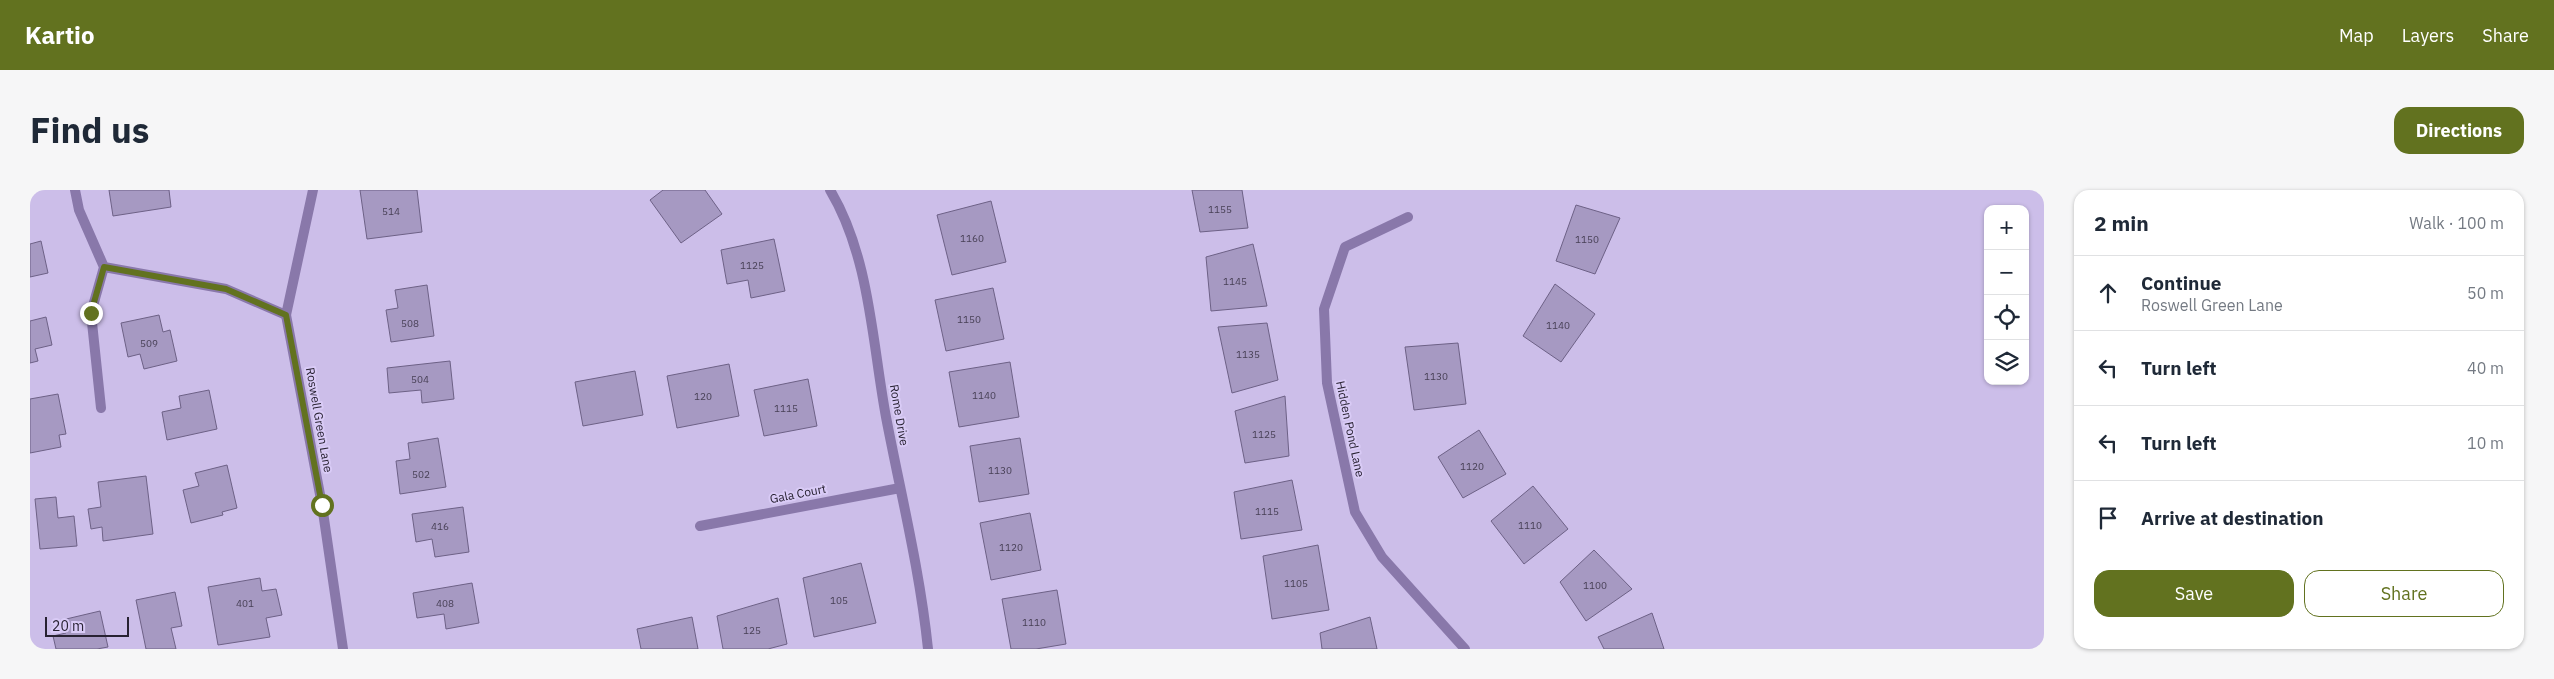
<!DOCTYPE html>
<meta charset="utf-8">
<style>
:root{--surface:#fff;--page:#f6f6f7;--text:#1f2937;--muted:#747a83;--line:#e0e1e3;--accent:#62721f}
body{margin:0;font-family:"IBM Plex Sans",sans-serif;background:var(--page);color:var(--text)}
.controls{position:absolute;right:15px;top:15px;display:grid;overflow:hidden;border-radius:10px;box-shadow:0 1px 4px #0004}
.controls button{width:45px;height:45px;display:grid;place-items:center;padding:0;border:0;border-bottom:1px solid var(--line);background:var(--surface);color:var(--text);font:25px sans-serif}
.scale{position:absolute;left:15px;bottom:12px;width:84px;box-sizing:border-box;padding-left:5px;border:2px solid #282232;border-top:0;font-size:14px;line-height:18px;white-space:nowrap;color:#282232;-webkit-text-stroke:4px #d9cbf6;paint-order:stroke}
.stop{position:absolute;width:15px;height:15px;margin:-11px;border:4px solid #62721f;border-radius:50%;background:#fff}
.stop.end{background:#62721f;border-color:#fff;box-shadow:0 1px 5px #0008}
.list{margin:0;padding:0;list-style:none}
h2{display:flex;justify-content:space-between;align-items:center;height:65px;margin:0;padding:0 20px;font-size:21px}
h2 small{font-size:16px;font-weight:400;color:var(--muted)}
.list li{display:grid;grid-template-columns:32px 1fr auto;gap:15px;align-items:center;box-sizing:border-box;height:75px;padding:0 20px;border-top:1px solid var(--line)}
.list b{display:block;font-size:19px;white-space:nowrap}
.list p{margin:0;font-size:16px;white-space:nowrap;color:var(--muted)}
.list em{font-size:16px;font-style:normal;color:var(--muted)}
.actions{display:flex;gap:10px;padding:15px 20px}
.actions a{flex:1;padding:11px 0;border:1px solid var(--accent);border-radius:15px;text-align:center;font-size:18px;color:var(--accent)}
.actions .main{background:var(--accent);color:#fff}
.icon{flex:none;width:28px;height:28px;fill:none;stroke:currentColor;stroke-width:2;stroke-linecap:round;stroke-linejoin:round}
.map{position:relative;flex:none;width:2014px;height:459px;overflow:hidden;border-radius:15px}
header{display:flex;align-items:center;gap:30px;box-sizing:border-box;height:70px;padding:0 25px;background:var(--accent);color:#fff}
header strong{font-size:24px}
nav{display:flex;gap:28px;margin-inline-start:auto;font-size:18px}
.intro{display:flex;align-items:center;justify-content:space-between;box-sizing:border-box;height:120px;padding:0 30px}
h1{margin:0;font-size:35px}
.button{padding:12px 22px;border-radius:15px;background:var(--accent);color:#fff;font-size:18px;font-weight:700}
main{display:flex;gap:30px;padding:0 30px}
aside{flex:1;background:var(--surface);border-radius:15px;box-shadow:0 1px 4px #0004}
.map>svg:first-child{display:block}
.building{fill:#a699c2;stroke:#6d6186}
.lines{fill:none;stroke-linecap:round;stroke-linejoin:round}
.lane{stroke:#8978aa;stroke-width:10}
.street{stroke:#8978aa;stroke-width:10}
.route{stroke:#62721f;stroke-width:6}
.labels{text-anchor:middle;stroke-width:4;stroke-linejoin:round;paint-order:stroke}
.number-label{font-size:10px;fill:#484056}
.street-label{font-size:12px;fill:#282232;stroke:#d9cbf6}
</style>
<header>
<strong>Kartio</strong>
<nav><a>Map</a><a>Layers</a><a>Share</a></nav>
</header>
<div class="intro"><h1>Find us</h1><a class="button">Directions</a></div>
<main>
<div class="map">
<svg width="2014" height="459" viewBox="0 0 2014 459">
<rect width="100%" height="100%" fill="#ccbee9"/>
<path class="building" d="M79 0H139L141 17 83 26Z
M330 0H387L392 42 337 49Z
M633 0H675L692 24 651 53 620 10Z
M1162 0H1212L1218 38 1170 42Z
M961 11 976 72 922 85 907 25Z
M1546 15 1590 28 1565 84 1526 71Z
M744 49 755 101 721 108 718 90 697 94 691 60Z
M11 51 18 83 0 87V54Z
M1223 54 1237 116 1181 121 1176 67Z
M1525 94 1565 124 1531 172 1493 146Z
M397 95 404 146 361 152 356 120 368 118 365 100Z
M963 98 974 149 916 161 905 110Z
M129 125 133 142 140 140 147 171 114 179 110 164 98 167 91 133Z
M16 127 22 155 5 159 8 171 0 173V131Z
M1237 133 1248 190 1202 203 1188 137Z
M1428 153 1436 214 1384 220 1375 157Z
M420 171 424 209 392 213 391 200 359 203 357 178Z
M980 172 989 227 929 237 919 182Z
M699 174 709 226 647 238 637 186Z
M605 181 613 225 553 236 545 192Z
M778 189 787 236 734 246 724 200Z
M179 200 187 239 137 250 132 222 151 218 149 206Z
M28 204 36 244 29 245 31 257 0 263V209Z
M1255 206 1259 266 1215 273 1205 221Z
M1449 240 1476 284 1433 308 1408 267Z
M408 248 416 297 370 304 366 271 380 269 378 253Z
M990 248 999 304 949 312 940 256Z
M197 275 207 318 192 322 193 325 161 333 153 300 169 296 165 283Z
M116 286 123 344 73 351 72 337 61 339 58 319 71 317 68 292Z
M1262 290 1272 340 1211 349 1204 302Z
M1503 296 1538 339 1494 374 1461 331Z
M26 307 28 328 44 326 47 356 10 359 5 309Z
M433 317 439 362 405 367 402 349 386 352 382 324Z
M1000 323 1011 380 961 390 950 333Z
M1288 355 1299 420 1242 429 1233 366Z
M1564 360 1602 399 1556 431 1530 392Z
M831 373 846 433 784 447 773 388Z
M230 388 232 401 246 399 252 425 236 428 240 447 188 455 178 397Z
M442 393 449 433 416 439 414 424 387 428 383 403Z
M1027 400 1036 454 1006 459H981L972 409Z
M145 402 152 436 141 438 146 459H116L106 410Z
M748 408 757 454 738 459H693L687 426Z
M70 421 78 457 67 459H26L23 446 36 443 32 430Z
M1622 423 1634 459H1574L1568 447Z
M662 427 668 459H611L607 439Z
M1340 427 1347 459H1292L1290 443Z"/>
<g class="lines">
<path class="lane" d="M45 0 49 20 74 77 196 99 256 125 283 0
M71 218 61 123 74 77"/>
<path class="street" d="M800 0C840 67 842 152 856 227 871 305 890 381 898 459
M1378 27 1315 57 1294 119 1297 193 1325 322 1352 367 1435 459
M256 125 292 315 313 459
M670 336 870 298"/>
</g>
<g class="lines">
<path class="route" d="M61 123 74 77 196 99 256 125 292 315"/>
</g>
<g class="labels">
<g class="number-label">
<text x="1190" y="23">1155</text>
<text x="361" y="25">514</text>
<text x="942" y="52">1160</text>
<text x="1557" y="53">1150</text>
<text x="722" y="79">1125</text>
<text x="1205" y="95">1145</text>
<text x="939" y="133">1150</text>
<text x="380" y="137">508</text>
<text x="1528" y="139">1140</text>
<text x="119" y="157">509</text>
<text x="1218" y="168">1135</text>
<text x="1406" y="190">1130</text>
<text x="390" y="193">504</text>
<text x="954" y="209">1140</text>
<text x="673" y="210">120</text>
<text x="756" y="222">1115</text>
<text x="1234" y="248">1125</text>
<text x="1442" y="280">1120</text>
<text x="970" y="284">1130</text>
<text x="391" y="288">502</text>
<text x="1237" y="325">1115</text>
<text x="1500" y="339">1110</text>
<text x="410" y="340">416</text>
<text x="981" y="361">1120</text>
<text x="1266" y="397">1105</text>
<text x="1565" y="399">1100</text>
<text x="809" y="414">105</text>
<text x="215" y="417">401</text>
<text x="415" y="417">408</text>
<text x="1004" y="436">1110</text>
<text x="722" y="444">125</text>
</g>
<g class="street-label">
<text transform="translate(869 225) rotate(80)" y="4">Rome Drive</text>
<text transform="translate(289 230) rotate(80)" y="4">Roswell Green Lane</text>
<text transform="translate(1320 239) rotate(78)" y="4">Hidden Pond Lane</text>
<text transform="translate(768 304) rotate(-11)" y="4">Gala Court</text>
</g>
</g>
</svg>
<div class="controls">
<button>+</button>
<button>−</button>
<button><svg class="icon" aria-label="locate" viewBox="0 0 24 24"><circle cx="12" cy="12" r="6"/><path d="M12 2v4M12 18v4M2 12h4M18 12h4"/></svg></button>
<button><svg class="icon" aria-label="layers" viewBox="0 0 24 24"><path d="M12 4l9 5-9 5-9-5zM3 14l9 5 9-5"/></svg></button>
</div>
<div class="scale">20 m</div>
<div class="stop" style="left:292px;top:315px"></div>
<div class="stop end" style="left:61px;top:123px"></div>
</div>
<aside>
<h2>2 min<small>Walk · 100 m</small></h2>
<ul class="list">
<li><svg class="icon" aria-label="ahead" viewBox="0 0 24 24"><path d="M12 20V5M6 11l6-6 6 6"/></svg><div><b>Continue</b><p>Roswell Green Lane</p></div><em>50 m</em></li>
<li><svg class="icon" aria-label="left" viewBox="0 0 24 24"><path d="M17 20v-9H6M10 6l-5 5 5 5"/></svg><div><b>Turn left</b></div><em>40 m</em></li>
<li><svg class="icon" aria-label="left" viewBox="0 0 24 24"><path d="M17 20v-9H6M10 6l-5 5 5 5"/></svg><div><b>Turn left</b></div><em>10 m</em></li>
<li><svg class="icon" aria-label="arrive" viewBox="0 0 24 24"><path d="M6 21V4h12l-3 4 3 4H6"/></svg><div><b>Arrive at destination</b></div></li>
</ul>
<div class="actions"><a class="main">Save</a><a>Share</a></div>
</aside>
</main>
